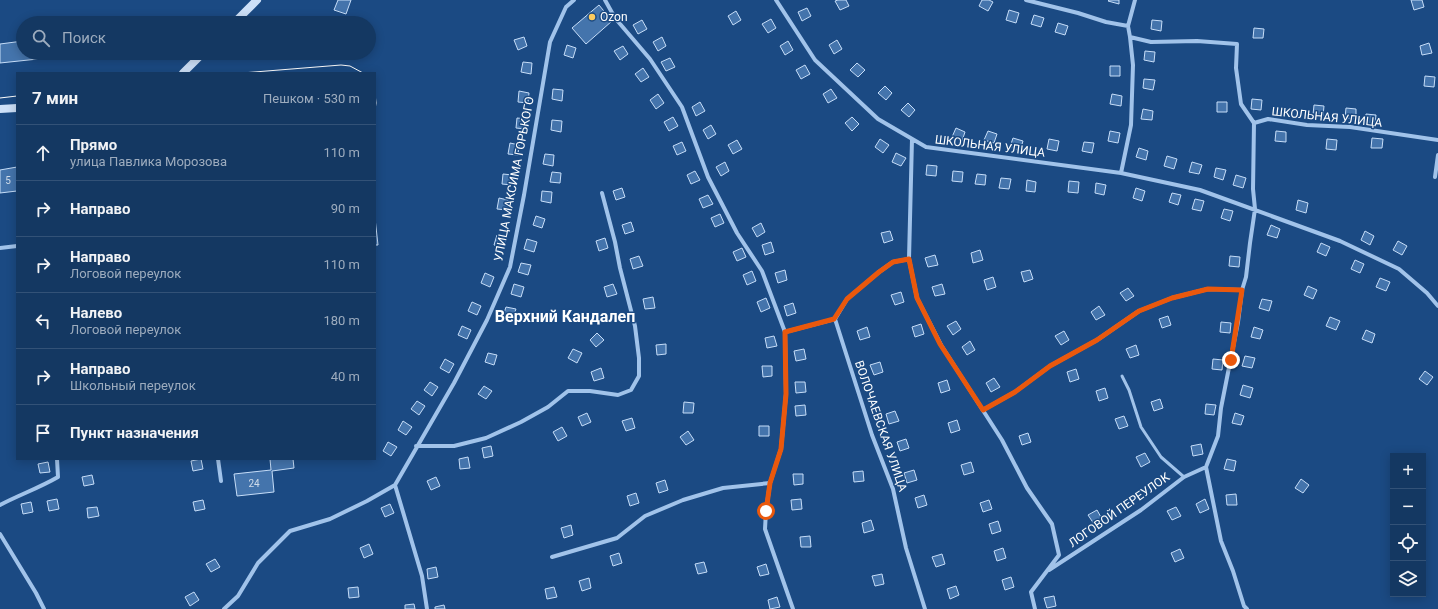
<!DOCTYPE html>
<html lang="ru">
<meta charset="utf-8">
<style>
:root{--surface:#143862;--page:#1d3f68;--text:#f1f3f6;--muted:#9dacbe;--line:#335277}
body{margin:0;font-family:Roboto,sans-serif;background:var(--page);color:var(--text)}
.controls{position:absolute;right:12px;bottom:12px;display:grid;overflow:hidden;border-radius:0px;box-shadow:0 2px 10px #0003}
.controls button{width:36px;height:36px;display:grid;place-items:center;padding:0;border:0;border-bottom:1px solid var(--line);background:var(--surface);color:var(--text);font:20px sans-serif}
.stop{position:absolute;width:12px;height:12px;margin:-9px;border:3px solid #ea580c;border-radius:50%;background:#fff}
.stop.end{background:#ea580c;border-color:#fff;box-shadow:0 1px 4px #0008}
.list{margin:0;padding:0;list-style:none}
h2{display:flex;justify-content:space-between;align-items:center;height:52px;margin:0;padding:0 16px;font-size:17px}
h2 small{font-size:13px;font-weight:400;color:var(--muted)}
.list li{display:grid;grid-template-columns:26px 1fr auto;gap:12px;align-items:center;box-sizing:border-box;height:56px;padding:0 16px;border-top:1px solid var(--line)}
.list b{display:block;font-size:15px;white-space:nowrap}
.list p{margin:0;font-size:13px;white-space:nowrap;color:var(--muted)}
.list em{font-size:13px;font-style:normal;color:var(--muted)}
.icon{flex:none;width:22px;height:22px;fill:none;stroke:currentColor;stroke-width:2;stroke-linecap:round;stroke-linejoin:round}
.map{position:relative;flex:none;width:1438px;height:609px;overflow:hidden}
.search{position:absolute;background:var(--surface);box-shadow:0 2px 10px #0003;left:16px;top:16px;width:360px;height:44px;display:flex;align-items:center;gap:10px;box-sizing:border-box;padding:0 14px;border-radius:22px;color:var(--muted);font-size:15px}
.panel{position:absolute;background:var(--surface);box-shadow:0 2px 10px #0003;left:16px;top:72px;width:360px;height:388px;border-radius:0px}
.map>svg:first-child{display:block}
.building{fill:#4474ac;stroke:#c6ddf8}
.lines{fill:none;stroke-linecap:round;stroke-linejoin:round}
.lane{stroke:#a1c3ea;stroke-width:3}
.street{stroke:#a1c3ea;stroke-width:4}
.secondary{stroke:#cde0f8;stroke-width:8}
.tram{stroke:#fff;stroke-width:1}
.route{stroke:#ea580c;stroke-width:5}
.poi-dot{fill:#fccb5e;stroke:#1b4a83;stroke-width:1.5}
.labels{text-anchor:middle;stroke-width:3;stroke-linejoin:round;paint-order:stroke}
.number-label{font-size:10px;fill:#d0dcea}
.poi-label{font-size:12px;fill:#fff;stroke:#1b4a83;text-anchor:start}
.street-label{font-size:12px;fill:#fff;stroke:#1b4a83}
.district-label{font-size:16px;font-weight:bold;fill:#fff;stroke:#1b4a83}
</style>
<div class="map">
<svg width="1438" height="609" viewBox="0 0 1438 609">
<rect width="100%" height="100%" fill="#1b4a83"/>
<path class="building" d="M338 0H351L346 14 334 10Z
M838 0H846L849 6 840 10 835 1Z
M982 0H989L993 2 988 11 979 6Z
M1109 0H1119V4L1108 1Z
M1411 0H1422L1424 7 1414 10Z
M599 5 612 21 586 44 572 28Z
M807 8 811 16 802 21 798 12Z
M1009 10 1019 13 1016 23 1006 20Z
M736 11 741 20 733 25 728 16Z
M1034 15 1044 18 1041 27 1031 24Z
M771 19 776 28 768 33 762 24Z
M642 20 647 29 638 34 633 25Z
M1152 20 1162 21 1161 31 1151 29Z
M1058 23 1068 26 1065 35 1055 32Z
M1254 28 1264 29 1263 38H1253Z
M524 37 527 46 518 50 514 40Z
M662 37 666 46 658 51 653 42Z
M837 40 842 49 834 54 829 45Z
M23 41V53H95L0 63V44Z
M788 41 793 50 785 55 780 46Z
M1429 43 1432 53 1422 55 1420 46Z
M567 45 576 48 573 58 564 55Z
M623 46 628 54 620 60 614 51Z
M1145 51 1155 52 1154 62 1144 60Z
M670 58 675 67 666 71 661 62Z
M523 62 532 63 531 74 521 72Z
M857 63 865 70 858 77 850 70Z
M805 65 810 74 801 79 796 70Z
M1110 66H1120V76H1110Z
M643 68 649 77 641 82 635 74Z
M1425 76 1435 77 1434 87 1424 86Z
M1144 79 1155 80 1153 90 1143 88Z
M885 86 892 93 886 100 878 93Z
M553 89 563 90 562 101 552 99Z
M831 89 837 98 828 103 823 94Z
M519 91 529 93 528 103 518 102Z
M658 94 664 103 656 109 650 100Z
M1112 94 1122 96 1121 106 1110 104Z
M1252 99 1262 100 1261 110 1251 109Z
M700 102 705 111 696 116 692 107Z
M1217 102H1227V112H1217Z
M908 103 915 110 909 117 901 110Z
M1314 105 1324 106 1323 116 1313 115Z
M1346 108 1356 109V119L1345 118Z
M1143 109 1153 111 1152 120 1141 119Z
M1366 114 1376 115 1375 125 1365 124Z
M673 117 678 126 669 131 664 122Z
M852 117 859 124 852 131 845 123Z
M517 118 527 119 526 129 516 128Z
M552 120 562 121 561 132 551 130Z
M711 125 716 134 708 139 703 130Z
M956 128 965 132 962 141 952 137Z
M988 131 997 134 994 143 984 140Z
M1110 131 1120 133 1118 143 1108 141Z
M1276 131 1286 132V142L1275 141Z
M1013 138 1023 141 1020 151 1010 147Z
M1372 138 1383 139 1382 148H1371Z
M880 139 889 145 883 153 875 147Z
M1049 139 1059 141 1057 151 1047 149Z
M1327 139 1337 140 1336 150 1326 149Z
M737 140 742 149 733 154 728 145Z
M682 142 686 151 677 155 673 146Z
M1084 142 1094 143 1092 153 1082 151Z
M510 143 519 145 518 155 508 154Z
M1139 148 1148 151 1146 160 1136 157Z
M896 153 906 158 901 166 892 162Z
M545 154 554 155 553 166 543 164Z
M1167 156 1177 159 1174 169 1164 166Z
M725 162 729 171 721 176 716 167Z
M1192 162 1202 165 1199 174 1189 172Z
M927 165 937 166 936 176 926 175Z
M17 167V191L0 193V170Z
M1216 168 1226 170 1223 180 1214 177Z
M695 171 700 180 691 184 687 175Z
M953 171 963 172 962 182 952 181Z
M552 172 561 173 560 183 550 182Z
M503 174 513 175 512 185 502 184Z
M977 174 986 175 985 185 975 184Z
M1236 175 1246 178 1243 188 1233 185Z
M1001 178 1011 179 1009 189 999 188Z
M1027 180 1036 182 1035 192 1026 191Z
M1069 181 1079 182 1078 193 1068 192Z
M1096 183 1106 185 1104 195 1095 193Z
M622 188 625 197 616 200 613 191Z
M1136 188 1145 191 1142 201 1133 198Z
M542 191 552 192 551 203 541 201Z
M1172 193 1181 195 1178 205 1169 202Z
M708 195 713 204 703 208 699 199Z
M499 198 508 200 507 210 497 209Z
M1195 199 1204 201 1201 211 1192 209Z
M1298 200 1308 203 1306 213 1296 210Z
M1224 209 1233 211 1230 221 1221 218Z
M720 214 724 223 715 227 711 218Z
M536 216 545 219 542 228 533 225Z
M375 218 378 245H375Z
M631 222 634 231 625 234 622 225Z
M761 223 765 232 757 237 752 228Z
M1271 225 1280 229 1277 238 1267 235Z
M890 231 893 240 884 243 881 233Z
M1365 231 1374 236 1370 245 1361 240Z
M497 235 506 238 503 248 494 245Z
M605 238 608 248 599 251 596 241Z
M527 239 537 242 534 252 524 249Z
M1398 241 1407 246 1402 255 1393 250Z
M771 242 774 252 765 255 762 245Z
M1321 243 1330 247 1326 256 1317 252Z
M742 248 746 257 737 261 733 252Z
M980 250 983 260 973 263 971 253Z
M935 255 938 265 928 267 925 258Z
M639 256 643 266 633 269 630 259Z
M1230 256 1240 257 1239 267 1229 266Z
M1355 260 1364 264 1360 273 1351 269Z
M521 263 531 265 528 275 518 272Z
M785 270 787 280 778 283 775 273Z
M1030 270 1033 279 1024 282 1021 272Z
M752 271 756 281 747 285 743 275Z
M485 273 494 277 490 287 481 283Z
M993 277 996 287 987 290 984 280Z
M1380 278 1390 282 1386 291 1376 287Z
M514 284 524 287 521 297 511 294Z
M613 284 617 294 607 297 604 287Z
M942 284 945 294 935 296 932 287Z
M1308 286 1317 290 1313 299 1304 295Z
M1128 288 1134 296 1126 301 1120 293Z
M901 292 904 302 895 305 891 295Z
M653 297 655 308 645 309 643 299Z
M766 298 770 308 761 312 757 302Z
M1262 299 1272 301 1269 311 1259 308Z
M472 302 481 306 477 315 468 311Z
M793 303 796 313 787 316 784 306Z
M1099 306 1105 315 1096 320 1091 312Z
M506 307 516 309 512 319 503 316Z
M1168 316 1171 325 1162 328 1159 319Z
M1330 317 1340 321 1336 330 1326 326Z
M956 321 961 329 953 335 947 326Z
M1221 322 1231 323 1230 333 1220 332Z
M921 324 924 334 915 337 912 327Z
M462 326 471 330 467 339 458 335Z
M867 327 870 337 860 340 857 331Z
M1254 327 1263 330 1260 339 1251 337Z
M1366 330 1375 334 1372 343 1362 339Z
M1064 331 1069 340 1061 345 1055 336Z
M597 333 604 340 596 347 590 340Z
M774 336 777 346 767 348 765 338Z
M970 341 975 350 967 355 962 347Z
M666 344V354L657 355 656 345Z
M1136 345 1139 355 1130 358 1126 349Z
M573 349 582 353 577 363 568 358Z
M804 349 806 359 796 361 794 351Z
M488 353 497 355 494 365 485 362Z
M1245 356 1255 358 1252 368 1242 366Z
M445 359 454 364 449 373 440 368Z
M1213 359 1223 360 1222 370 1212 369Z
M880 362 883 372 874 375 870 365Z
M762 366H772V376L763 377Z
M601 368 604 378 594 381 591 372Z
M1076 369 1079 379 1070 382 1067 372Z
M1425 371 1433 377 1427 385 1419 379Z
M994 378 1000 387 991 392 986 383Z
M947 380 950 390 941 393 938 383Z
M430 382 438 387 432 396 424 390Z
M795 382H805L806 392 796 393Z
M1243 385 1253 388 1250 398 1240 395Z
M484 386 492 391 486 399 478 394Z
M1105 388 1108 398 1099 401 1096 391Z
M1160 399 1163 408 1154 411 1151 402Z
M417 401 425 406 419 415 411 409Z
M684 402 694 403 693 413H683Z
M1206 404 1216 405 1214 415 1205 414Z
M805 405 806 415 796 416 795 406Z
M895 411 899 421 889 424 886 414Z
M587 413 591 422 582 426 578 417Z
M1235 413 1244 416 1241 425 1232 423Z
M1124 416 1128 426 1119 429 1115 419Z
M632 418 635 428 626 431 622 421Z
M957 420 960 430 951 433 948 423Z
M403 421 412 427 406 435 398 430Z
M759 426H769V436H759Z
M562 427 567 436 558 441 553 432Z
M688 431 694 440 686 445 680 437Z
M1028 433 1031 442 1022 445 1019 436Z
M906 439 909 448 900 451 897 442Z
M388 442 397 447 391 456 383 451Z
M1201 444 1203 454 1193 456 1191 446Z
M491 446 493 456 484 458 482 448Z
M1145 453 1150 462 1141 467 1136 457Z
M468 457 470 468 460 469 459 459Z
M201 459 203 469 193 471 191 461Z
M270 459H293L294 468 272 471 274 492 237 496 234 474 271 470Z
M1227 459 1236 461 1234 471 1224 469Z
M48 462 50 472 40 473 38 464Z
M971 462 974 472 964 475 961 465Z
M914 470 917 480 907 483 904 473Z
M863 471 864 481 854 482 853 472Z
M793 474H803V484L794 485Z
M92 475 94 484 84 486 82 477Z
M436 477 440 486 431 490 427 481Z
M1301 479 1309 485 1303 493 1295 488Z
M665 480 668 490 659 493 656 483Z
M636 493 639 503 630 506 627 496Z
M1236 494 1237 505H1227L1226 495Z
M924 495 927 505 918 508 915 498Z
M57 499 59 509 49 511 47 501Z
M801 499 802 509 792 510 791 500Z
M1205 499 1209 509 1200 513 1196 504Z
M203 500 205 509 195 511 193 502Z
M989 500 992 509 983 512 980 503Z
M31 502 33 512 23 514 21 504Z
M390 504 394 513 385 517 381 508Z
M97 507 99 516 88 518 87 508Z
M1176 507 1181 516 1172 520 1167 511Z
M1097 510 1102 519 1094 524 1088 515Z
M871 520 874 530 864 533 862 523Z
M998 521 1001 531 992 534 989 524Z
M571 525 573 535 564 538 561 528Z
M810 536 811 547H801L800 537Z
M369 544 373 554 364 558 360 548Z
M1003 548 1006 558 997 561 994 551Z
M1180 549 1184 558 1175 562 1171 553Z
M619 553 622 563 613 566 610 556Z
M942 554 945 564 936 567 932 557Z
M215 559 220 567 211 572 206 564Z
M704 562 707 572 698 574 695 564Z
M766 564 769 574 760 576 757 567Z
M436 567 438 577 428 579 427 569Z
M882 574 884 584 875 586 872 576Z
M1011 577 1014 587 1005 590 1002 580Z
M589 578 591 588 582 591 579 581Z
M956 586 959 595 950 599 947 589Z
M358 587 359 597 349 598 348 588Z
M554 587 557 597 547 599 545 589Z
M194 592 199 600 190 606 185 597Z
M1054 596 1056 606 1047 608 1044 598Z
M777 597 780 607 770 609 768 600Z
M414 604 415 609H405V605Z
M444 605 445 609H435V607Z"/>
<g class="lines">
<path class="lane" d="M1122 376 1129 390 1141 427 1161 457 1184 477"/>
<path class="street" d="M605 0 615 18 650 59 682 107 708 177 737 233 762 271 785 332 786 394 781 449 770 483 766 511 765 529 793 609
M776 0 815 60 878 119 926 147 1121 173 1200 190 1340 241 1399 269 1427 293 1438 306
M1026 0 1078 13 1106 22 1128 26 1135 0
M1128 26 1130 37
M912 139 909 259 917 298 941 345 1002 440 1027 488 1052 524 1059 555 1031 592 1035 609
M1121 173 1131 125 1133 65 1130 37 1151 42 1197 41 1237 44 1236 68 1241 104 1254 123 1268 119 1307 125 1350 127 1438 140
M1435 177 1438 155
M0 248 17 246
M835 319 872 435 893 489 906 548 925 609
M785 332 835 319 847 299 879 272 893 262 909 259
M983 410 1015 392 1050 366 1097 340 1139 311 1172 298 1208 289 1242 290
M416 446H454L486 438 521 422 548 407 568 391H590L618 395 631 390 639 376V358L635 326 620 268 615 242 602 193
M218 459 221 481
M395 485 454 383 487 320 510 267 524 195 550 42 566 7 574 0
M395 485 422 576 427 609
M0 505C19 495 39 488 58 477L57 459
M0 534 36 593 44 609
M552 557 617 538 645 516 683 500 723 488 770 483
M1049 570 1141 510 1184 477 1206 467
M224 609 238 596 258 563 290 531 330 519 367 501 395 485
M1247 609 1244 606 1233 571 1221 541 1206 467 1218 436 1221 408 1238 322 1242 290 1246 277 1250 243 1255 209 1253 189 1254 123"/>
<path class="secondary" d="M234 23 257 0
M183 73 203 53
M0 109 17 108"/>
<path class="tram" d="M242 73 341 65 350 66 363 73
M375 93 376 103 375 110
M0 98 17 96"/>
</g>
<g class="lines">
<path class="route" d="M766 511 770 483 781 449 786 394 785 332 834 319 847 299 879 272 893 262 909 259 917 298 940 344 983 410 1015 392 1050 366 1097 340 1139 311 1172 298 1208 289 1242 290 1231 360"/>
</g>
<circle class="poi-dot" cx="592" cy="17" r="4"/>
<g class="labels">
<g class="number-label">
<text x="8" y="184">5</text>
<text x="254" y="487">24</text>
</g>
<g class="poi-label">
<text x="600" y="21">Ozon</text>
</g>
<g class="street-label">
<text transform="translate(1327 117) rotate(6)" y="4">ШКОЛЬНАЯ УЛИЦА</text>
<text transform="translate(990 146) rotate(7)" y="4">ШКОЛЬНАЯ УЛИЦА</text>
<text transform="translate(514 179) rotate(-79)" y="4">УЛИЦА МАКСИМА ГОРЬКОГО</text>
<text transform="translate(881 426) rotate(71)" y="4">ВОЛОЧАЕВСКАЯ УЛИЦА</text>
<text transform="translate(1119 510) rotate(-35)" y="4">ЛОГОВОЙ ПЕРЕУЛОК</text>
</g>
<g class="district-label">
<text x="565" y="322">Верхний Кандалеп</text>
</g>
</g>
</svg>
<div class="controls">
<button>+</button>
<button>−</button>
<button><svg class="icon" aria-label="locate" viewBox="0 0 24 24"><circle cx="12" cy="12" r="6"/><path d="M12 2v4M12 18v4M2 12h4M18 12h4"/></svg></button>
<button><svg class="icon" aria-label="layers" viewBox="0 0 24 24"><path d="M12 4l9 5-9 5-9-5zM3 14l9 5 9-5"/></svg></button>
</div>
<div class="stop" style="left:766px;top:511px"></div>
<div class="stop end" style="left:1231px;top:360px"></div>
<div class="search"><svg class="icon" aria-label="search" viewBox="0 0 24 24"><circle cx="10" cy="10" r="6"/><path d="M15 15l6 6"/></svg>Поиск</div>
<section class="panel">
<h2>7 мин<small>Пешком · 530 m</small></h2>
<ul class="list">
<li><svg class="icon" aria-label="ahead" viewBox="0 0 24 24"><path d="M12 20V5M6 11l6-6 6 6"/></svg><div><b>Прямо</b><p>улица Павлика Морозова</p></div><em>110 m</em></li>
<li><svg class="icon" aria-label="right" viewBox="0 0 24 24"><path d="M7 20v-9h11M14 6l5 5-5 5"/></svg><div><b>Направо</b></div><em>90 m</em></li>
<li><svg class="icon" aria-label="right" viewBox="0 0 24 24"><path d="M7 20v-9h11M14 6l5 5-5 5"/></svg><div><b>Направо</b><p>Логовой переулок</p></div><em>110 m</em></li>
<li><svg class="icon" aria-label="left" viewBox="0 0 24 24"><path d="M17 20v-9H6M10 6l-5 5 5 5"/></svg><div><b>Налево</b><p>Логовой переулок</p></div><em>180 m</em></li>
<li><svg class="icon" aria-label="right" viewBox="0 0 24 24"><path d="M7 20v-9h11M14 6l5 5-5 5"/></svg><div><b>Направо</b><p>Школьный переулок</p></div><em>40 m</em></li>
<li><svg class="icon" aria-label="arrive" viewBox="0 0 24 24"><path d="M6 21V4h12l-3 4 3 4H6"/></svg><div><b>Пункт назначения</b></div></li>
</ul>
</section>
</div>
